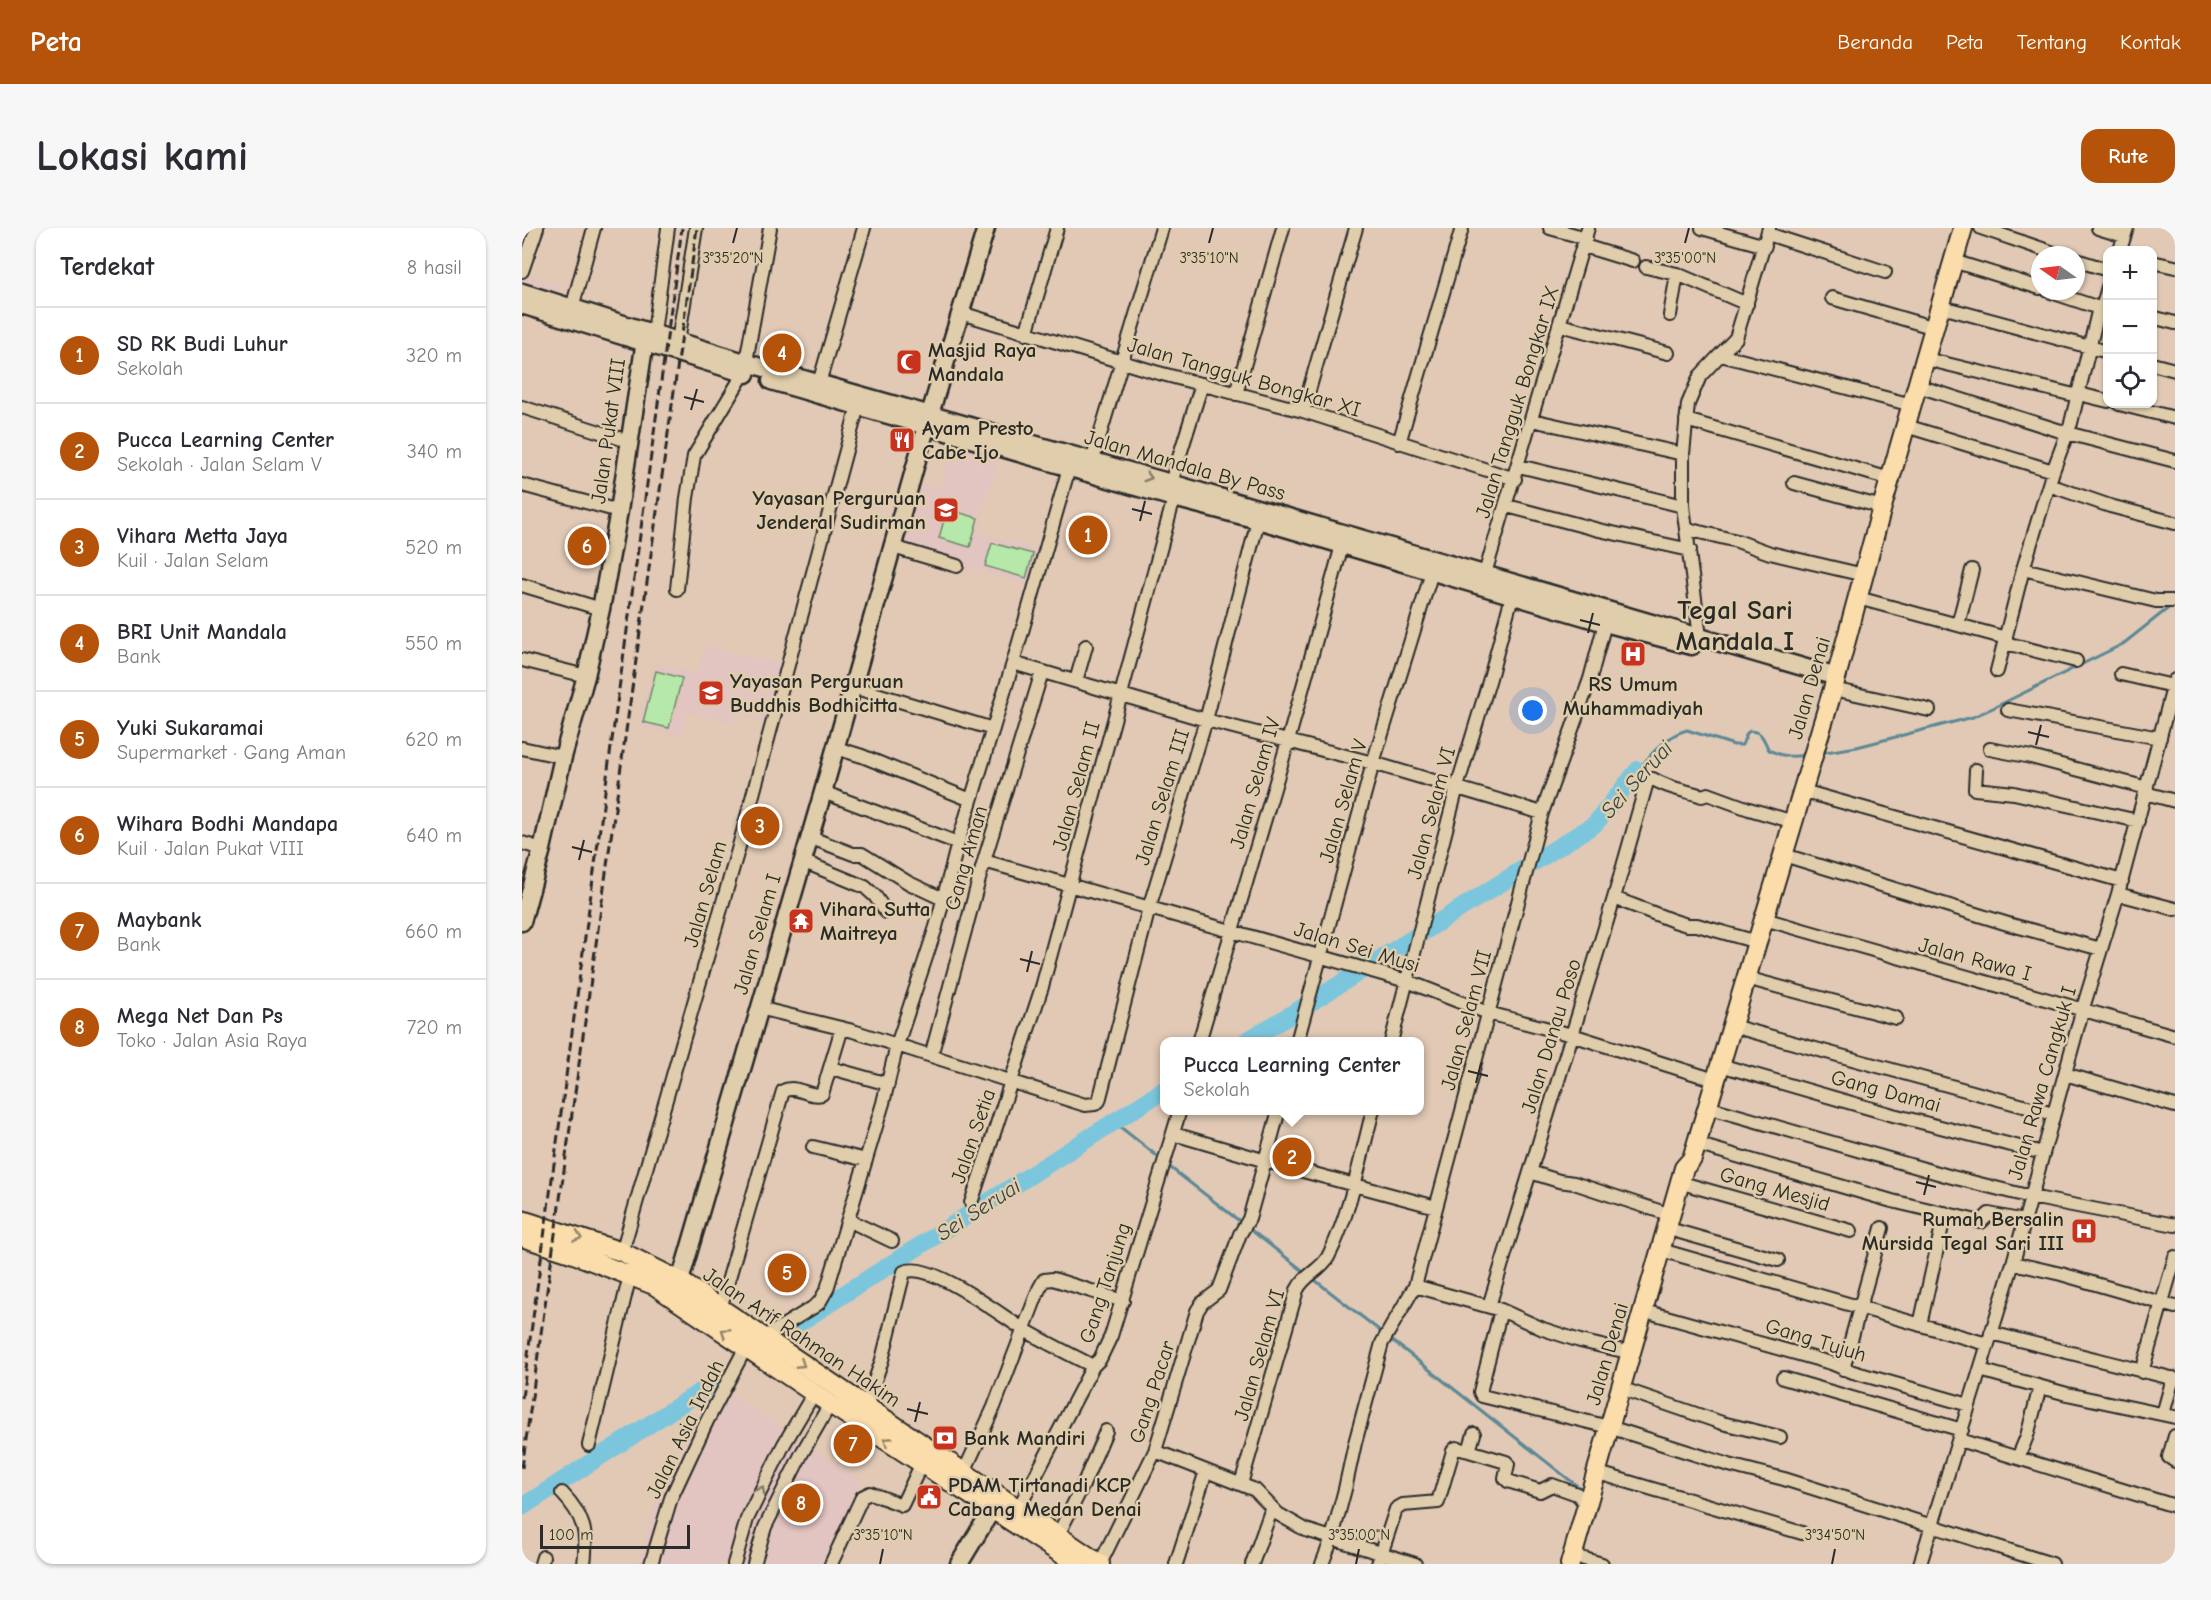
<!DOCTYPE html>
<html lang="id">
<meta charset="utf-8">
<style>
:root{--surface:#fff;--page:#f7f7f7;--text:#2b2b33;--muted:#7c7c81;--line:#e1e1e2;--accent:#b45309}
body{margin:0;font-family:"Comic Neue",sans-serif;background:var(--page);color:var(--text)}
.controls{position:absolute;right:18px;top:18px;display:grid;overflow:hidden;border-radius:12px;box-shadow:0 2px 4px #0004}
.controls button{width:54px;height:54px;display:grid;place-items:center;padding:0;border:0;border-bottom:2px solid var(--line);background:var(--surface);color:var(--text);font:30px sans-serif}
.compass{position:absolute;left:1509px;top:18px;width:54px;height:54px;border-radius:50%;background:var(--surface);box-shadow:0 2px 4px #0004;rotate:284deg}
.scale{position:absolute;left:18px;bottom:15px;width:150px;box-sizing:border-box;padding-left:6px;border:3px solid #2b2b2b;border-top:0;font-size:16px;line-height:21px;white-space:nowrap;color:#2b2b2b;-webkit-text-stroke:4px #e0cdab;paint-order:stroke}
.you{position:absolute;left:1011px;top:483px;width:21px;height:21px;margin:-15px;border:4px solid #fff;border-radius:50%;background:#1a73e8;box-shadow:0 0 0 9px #1a73e833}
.badge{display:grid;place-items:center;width:39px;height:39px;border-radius:50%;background:var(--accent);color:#fff;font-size:20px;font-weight:700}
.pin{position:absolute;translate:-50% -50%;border:3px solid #fff;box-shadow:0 2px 6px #0006}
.popup{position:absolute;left:638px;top:809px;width:264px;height:78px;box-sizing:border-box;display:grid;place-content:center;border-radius:12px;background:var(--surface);filter:drop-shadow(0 2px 4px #0005);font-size:20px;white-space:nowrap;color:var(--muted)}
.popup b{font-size:22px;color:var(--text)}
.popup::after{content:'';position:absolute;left:50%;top:100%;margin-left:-12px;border:12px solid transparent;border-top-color:var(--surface)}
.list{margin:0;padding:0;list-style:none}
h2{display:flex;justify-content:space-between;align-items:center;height:78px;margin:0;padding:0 24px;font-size:26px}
h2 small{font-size:20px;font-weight:400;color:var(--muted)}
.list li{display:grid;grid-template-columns:39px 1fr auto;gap:18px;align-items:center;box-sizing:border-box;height:96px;padding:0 24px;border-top:2px solid var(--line)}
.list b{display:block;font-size:22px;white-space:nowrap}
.list p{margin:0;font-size:20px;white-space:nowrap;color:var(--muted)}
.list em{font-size:20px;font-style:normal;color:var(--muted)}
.icon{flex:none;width:33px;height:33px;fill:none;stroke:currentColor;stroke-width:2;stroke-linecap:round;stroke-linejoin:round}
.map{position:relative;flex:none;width:1653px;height:1336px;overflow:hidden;border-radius:18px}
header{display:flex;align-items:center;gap:36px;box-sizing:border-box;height:84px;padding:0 30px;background:var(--accent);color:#fff}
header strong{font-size:28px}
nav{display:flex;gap:33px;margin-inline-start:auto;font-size:21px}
.intro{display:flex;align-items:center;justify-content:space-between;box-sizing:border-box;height:144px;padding:0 36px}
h1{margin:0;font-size:42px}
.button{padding:15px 27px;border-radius:18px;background:var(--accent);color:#fff;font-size:21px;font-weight:700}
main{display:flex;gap:36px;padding:0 36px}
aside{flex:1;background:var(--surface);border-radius:18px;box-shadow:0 2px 4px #0004}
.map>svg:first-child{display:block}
.built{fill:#e2c4c1}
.green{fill:#b5e8a9;stroke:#708a6a;stroke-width:1.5}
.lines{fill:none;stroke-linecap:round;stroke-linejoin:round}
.stream{stroke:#5c8896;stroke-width:3}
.river{stroke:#7cc6dd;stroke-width:18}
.street-casing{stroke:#2b2b2b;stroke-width:16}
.secondary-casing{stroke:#2b2b2b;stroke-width:21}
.primary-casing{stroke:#2b2b2b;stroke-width:22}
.street{stroke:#e0cdab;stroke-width:12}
.secondary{stroke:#e0cdab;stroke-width:16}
.primary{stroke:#fbddab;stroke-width:18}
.rail{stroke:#2b2b2b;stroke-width:3;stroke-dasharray:9 4.5;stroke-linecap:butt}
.oneway{stroke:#867c6b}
.oneway2{stroke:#93846b}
.ticks{fill:none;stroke:#2b2b2b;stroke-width:2}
.labels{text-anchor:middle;stroke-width:5;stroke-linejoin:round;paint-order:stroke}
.poi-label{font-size:21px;font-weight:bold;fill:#2b2b2b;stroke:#e0cdab;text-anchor:start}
.street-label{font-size:21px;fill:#2b2b2b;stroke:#e0cdab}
.water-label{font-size:22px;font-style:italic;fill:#374246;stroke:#e0cdab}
.district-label{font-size:27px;font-weight:bold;fill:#2b2b2b;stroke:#e0cdab}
.ticks-label{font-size:15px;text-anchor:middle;fill:#2b2b2b;stroke:#e0cdab;stroke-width:5;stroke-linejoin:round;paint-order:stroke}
</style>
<header>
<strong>Peta</strong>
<nav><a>Beranda</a><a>Peta</a><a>Tentang</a><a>Kontak</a></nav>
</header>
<div class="intro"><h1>Lokasi kami</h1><a class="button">Rute</a></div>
<main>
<aside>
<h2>Terdekat<small>8 hasil</small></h2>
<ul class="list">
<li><span class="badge">1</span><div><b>SD RK Budi Luhur</b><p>Sekolah</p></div><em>320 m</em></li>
<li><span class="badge">2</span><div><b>Pucca Learning Center</b><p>Sekolah · Jalan Selam V</p></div><em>340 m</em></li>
<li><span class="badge">3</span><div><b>Vihara Metta Jaya</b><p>Kuil · Jalan Selam</p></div><em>520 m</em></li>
<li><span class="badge">4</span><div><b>BRI Unit Mandala</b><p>Bank</p></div><em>550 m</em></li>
<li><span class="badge">5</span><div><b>Yuki Sukaramai</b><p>Supermarket · Gang Aman</p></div><em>620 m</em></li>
<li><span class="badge">6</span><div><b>Wihara Bodhi Mandapa</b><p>Kuil · Jalan Pukat VIII</p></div><em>640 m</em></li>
<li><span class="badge">7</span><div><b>Maybank</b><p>Bank</p></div><em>660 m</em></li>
<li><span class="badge">8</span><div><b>Mega Net Dan Ps</b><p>Toko · Jalan Asia Raya</p></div><em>720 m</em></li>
</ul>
</aside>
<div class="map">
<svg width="1653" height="1336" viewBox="0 0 1653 1336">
<rect width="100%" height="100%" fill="#e1c9b5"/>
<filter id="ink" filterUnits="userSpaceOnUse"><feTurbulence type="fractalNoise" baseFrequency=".0167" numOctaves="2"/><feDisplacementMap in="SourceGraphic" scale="12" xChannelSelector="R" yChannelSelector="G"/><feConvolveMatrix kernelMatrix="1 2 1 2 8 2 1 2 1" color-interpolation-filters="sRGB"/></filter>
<g filter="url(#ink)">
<path class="built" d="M1 46 39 57 34 73 0 64Z
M431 213 477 227 455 304 519 323 509 358 376 319 395 254 418 261Z
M183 417 260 437 245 494 213 486 211 495 166 484 159 508 117 497 133 435 175 446Z
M191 1153 339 1253 302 1336H115L137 1265Z"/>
<path class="green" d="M425 281 456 290 448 319 417 310Z
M470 315 511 326 504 350 463 338Z
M134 443 160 450 147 500 121 494Z"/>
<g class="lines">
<path class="stream" d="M1297 525 1335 519 1451 489 1471 480 1601 416 1649 378
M1116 542C1128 527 1145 507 1165 502L1212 517H1220L1225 505 1228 503C1242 504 1241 512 1247 522 1260 529 1271 529 1285 527
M592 894 640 932
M645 937 720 995
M725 999 784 1045
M789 1049 862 1106
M867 1110 1059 1261"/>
<path class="river" d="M723 814 780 780 1073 596 1116 542
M269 1100 642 862
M0 1279 190 1156"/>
<g class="street-casing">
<path id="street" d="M1028 0 1064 10
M1180 0 1243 18
M1459 0 1538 27
M1576 0 1602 8
M1246 6 1363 44
M1062 18 1111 33
M1598 22 1605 0
M1554 32 1586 42
M1431 33 1518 60
M1630 34 1653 39
M1124 39 1155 46 1225 76
M0 43 15 0
M1526 63 1577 80 1581 77 1586 78
M1310 70 1413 100
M1581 77 1586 59
M1420 79 1586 124
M50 80 72 0
M439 85 633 144 781 183 993 251
M1148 87 1155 46
M1630 89 1653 95
M1038 97 1146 125
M504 106 535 0
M131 112 146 0
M155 120 174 0
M1199 127 1390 177
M1404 131 1556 168
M1630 136 1653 142
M297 155 342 0
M1396 158 1545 205 1653 233
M714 166 761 0
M1557 166 1586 173
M1597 176 1653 190
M0 179 106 213
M781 183 834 0
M1010 192 1161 226
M1164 192 1368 251
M1384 198 1531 243
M877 215 940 0
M997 238 1161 278
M568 240 640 0
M1272 255 1360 279
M0 257 97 283
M1527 257 1588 278 1653 295
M985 278 1077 302 1168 322
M1165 301 1215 313 1248 325 1342 347
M371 319 435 338
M1501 341 1634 373H1650
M961 352 1066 0
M0 357 79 381
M155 361 165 270 172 228 222 145 248 0
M1336 370 1484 410
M1436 397 1450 342
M1178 409 1161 278V226L1166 176 1178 148 1214 110 1247 0
M1483 415 1554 433
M0 432 64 448
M491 435 684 492 851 535 1020 585
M1475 443 1501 341 1531 243 1549 195 1577 80
M1599 446 1651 458
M554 453 564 418
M331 459 471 501
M1311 461 1407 482
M1486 482 1638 510
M0 520 41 529
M314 520 340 528 449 572
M1468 521 1509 529 1625 560
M1454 542 1453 561 1492 565 1616 593
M1281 563 1600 653
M301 564 436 615
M1623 565 1653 573
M287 609 331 626H340L387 655 421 671
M0 615 20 621
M1262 627 1486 696 1579 721
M280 633 343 659 353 668 364 684
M462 633 885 753 966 785 1050 807 1193 852
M1596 666 1653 681
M1092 670 1152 693 1165 697H1175L1235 714
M1242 691 1653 808
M1224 750 1374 790
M237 780 331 803 563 877 573 876 577 873 627 680 684 492 738 285
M1210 798 1531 886
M677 814 766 513 822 310
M775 814 851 535 910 344
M869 814 935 559 968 450 990 368
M409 828 462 633 520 444
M1198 837 1371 887 1521 925
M309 840 366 856
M1543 846 1653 878
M1185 879 1430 949 1509 969 1653 997
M652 906 744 933 914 979
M1174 916 1370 973 1459 994 1467 986 1502 993
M291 919 344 932
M1008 944 1037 953 1052 955 1149 987
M1167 957 1329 1003
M449 975 520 759 652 270 649 255 680 156
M326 992 370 1013
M1154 1003 1256 1032
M1139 1022 1465 1116
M100 1024 216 622 336 178
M1491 1035 1539 1046 1653 1079
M893 1058 979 1082 1021 1101 1058 1113 1110 1125
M967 1078 1092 670 1125 554 1131 551C1147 561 1163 562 1180 568L1186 566 1227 581 1272 594
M198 1081 261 863C274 856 287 870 300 866L320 800
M979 1082 958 1164 960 1168 1087 1199 1207 1237 1262 1251 1530 1336
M1130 1085 1309 1135 1331 1144 1447 1177
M1398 1097 1423 985
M1469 1105 1653 1151
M241 1110 290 1080 297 1075 305 1061 361 875 375 817 414 699 436 615 491 435 547 240
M1321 1141 1360 1000
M1458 1142 1545 1166 1653 1189
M1620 1144 1653 1029
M1261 1150 1440 1202
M1107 1163 1200 1195 1258 1209
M344 1178 360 1132 382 1044C407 1032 477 1086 501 1101 523 1114 547 1126 571 1138
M1641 1186 1651 1150
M1653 1208 1647 1229 1653 1233
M1437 1212 1653 1278
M67 1217 108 1047
M633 1223 733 1262 756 1286 784 1302 893 1336
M947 1223 984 1234 986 1236 983 1250 986 1253 1018 1263 1030 1257 1055 1266 1065 1277
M1496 1230 1505 1208 1518 1159
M442 1244 472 1179 517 1061 522 1052 531 1051 601 1073
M1083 1247 1280 1305
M719 1256 775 1062C782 1047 798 1043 806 1029 828 987 839 928 851 882
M40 1265C62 1288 66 1305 62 1336
M493 1287 571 1138 578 1131 589 1108 658 882
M536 1307 561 1257 584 1203
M1059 1330 1080 1336
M19 1336 21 1329
M129 1336 149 1270 185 1193 224 1119
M212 1336 225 1291 262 1216 292 1165
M232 1336 243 1299 280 1225 308 1176
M309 1336 340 1269 348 1265 380 1277 400 1235
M578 1336 633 1223 675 1083 680 1075 697 1062 718 1006 727 991 757 882
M654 1336 684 1243
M730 1336 750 1280
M800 1336 810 1310 823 1261 833 1215 860 1115 893 1058 1020 585 1068 451 1083 395
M856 1336 874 1281 881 1277 916 1274 931 1223 934 1220 947 1223 952 1206
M1398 1336 1491 1035 1561 780 1596 666 1653 452"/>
</g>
<g class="secondary-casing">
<path id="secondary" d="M0 64 225 135 649 255 1315 449
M0 77 224 146
M249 153 652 270 736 292 1083 395 1170 418
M0 694 20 621 41 529 64 448 79 381 97 283 124 106
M158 1053 301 564 408 186 464 0
M437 1336 477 1270"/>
</g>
<g class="primary-casing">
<path id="primary" d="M0 992 100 1024 158 1053 578 1336
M0 1009 52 1026 132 1057 308 1176 555 1336
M1048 1336 1162 940 1170 931 1311 461 1360 279 1441 0"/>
</g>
<use href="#street" class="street"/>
<use href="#secondary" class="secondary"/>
<use href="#primary" class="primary"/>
<path class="rail" d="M0 1170 160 0
M0 1240 175 0"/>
</g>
<defs><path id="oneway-chevron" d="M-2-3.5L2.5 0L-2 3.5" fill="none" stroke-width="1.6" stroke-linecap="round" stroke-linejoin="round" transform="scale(1.5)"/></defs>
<g class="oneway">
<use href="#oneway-chevron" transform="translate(626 249) rotate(16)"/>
<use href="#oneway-chevron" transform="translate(239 1262) rotate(-64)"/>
</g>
<g class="oneway2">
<use href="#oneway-chevron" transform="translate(56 1009) rotate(18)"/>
<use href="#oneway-chevron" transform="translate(203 1104) rotate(-146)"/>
<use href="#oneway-chevron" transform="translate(279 1136) rotate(33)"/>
<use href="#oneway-chevron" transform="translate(365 1213) rotate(-147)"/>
</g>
</g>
<path class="ticks" d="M211 15 215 0M687 15 691 0M1163 15 1167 0M162 169 182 174M169 182 175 161M610 281 630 286M618 293 623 273M1058 392 1078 397M1066 405 1071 385M1506 504 1527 509M1514 517 1519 497M50 619 70 624M57 632 62 612M498 731 518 736M505 744 510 723M946 843 966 848M954 855 959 835M1394 954 1414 959M1402 967 1407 947M385 1181 406 1186M393 1194 398 1174M358 1336 361 1321M834 1336 837 1321M1310 1336 1313 1321"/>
<defs>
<g id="mosque-square" transform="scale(1.35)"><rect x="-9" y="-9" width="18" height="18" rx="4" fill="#c8321e" stroke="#e0cdab"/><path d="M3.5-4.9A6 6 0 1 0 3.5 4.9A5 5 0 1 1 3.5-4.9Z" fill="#fff"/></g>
<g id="restaurant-square" transform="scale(1.35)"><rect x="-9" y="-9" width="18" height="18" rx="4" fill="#c8321e" stroke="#e0cdab"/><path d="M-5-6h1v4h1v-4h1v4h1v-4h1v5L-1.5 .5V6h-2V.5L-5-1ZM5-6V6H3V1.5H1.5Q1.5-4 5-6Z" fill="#fff"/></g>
<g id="school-square" transform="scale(1.35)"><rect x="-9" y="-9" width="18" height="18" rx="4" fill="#c8321e" stroke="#e0cdab"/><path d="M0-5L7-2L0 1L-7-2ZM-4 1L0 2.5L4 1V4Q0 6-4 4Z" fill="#fff"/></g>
<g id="hospital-square" transform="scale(1.35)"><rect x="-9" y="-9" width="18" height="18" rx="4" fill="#c8321e" stroke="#e0cdab"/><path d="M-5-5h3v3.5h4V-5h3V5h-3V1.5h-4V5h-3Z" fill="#fff"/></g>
<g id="temple-square" transform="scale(1.35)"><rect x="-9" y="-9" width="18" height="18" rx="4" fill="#c8321e" stroke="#e0cdab"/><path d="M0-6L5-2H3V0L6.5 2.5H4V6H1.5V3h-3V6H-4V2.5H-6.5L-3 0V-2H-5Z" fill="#fff"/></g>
<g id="bank-square" transform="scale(1.35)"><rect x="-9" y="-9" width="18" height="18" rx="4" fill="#c8321e" stroke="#e0cdab"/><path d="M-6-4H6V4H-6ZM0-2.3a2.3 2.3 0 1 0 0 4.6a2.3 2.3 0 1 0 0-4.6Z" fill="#fff"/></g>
<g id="civic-square" transform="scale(1.35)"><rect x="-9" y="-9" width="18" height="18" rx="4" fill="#c8321e" stroke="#e0cdab"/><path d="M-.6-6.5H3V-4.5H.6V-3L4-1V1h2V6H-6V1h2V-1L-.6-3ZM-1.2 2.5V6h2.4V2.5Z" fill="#fff"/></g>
</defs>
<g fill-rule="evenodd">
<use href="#mosque-square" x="387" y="134"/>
<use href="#restaurant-square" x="380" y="212"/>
<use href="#school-square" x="424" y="282"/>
<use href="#hospital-square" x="1111" y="426"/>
<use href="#school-square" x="189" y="465"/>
<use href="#temple-square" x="279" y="693"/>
<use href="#hospital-square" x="1562" y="1003"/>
<use href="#bank-square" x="423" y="1210"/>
<use href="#civic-square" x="407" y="1269"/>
</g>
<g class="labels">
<g class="poi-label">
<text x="406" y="129">Masjid Raya<tspan x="406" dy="24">Mandala</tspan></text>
<text x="400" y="207">Ayam Presto<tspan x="400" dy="24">Cabe Ijo</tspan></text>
<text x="404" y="277" text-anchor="end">Yayasan Perguruan<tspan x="404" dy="24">Jenderal Sudirman</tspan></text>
<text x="208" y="460">Yayasan Perguruan<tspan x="208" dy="24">Buddhis Bodhicitta</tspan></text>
<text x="1111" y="463" text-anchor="middle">RS Umum<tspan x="1111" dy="24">Muhammadiyah</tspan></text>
<text x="298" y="688">Vihara Sutta<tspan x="298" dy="24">Maitreya</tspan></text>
<text x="1542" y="998" text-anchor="end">Rumah Bersalin<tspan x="1542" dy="24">Mursida Tegal Sari III</tspan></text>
<text x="442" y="1217">Bank Mandiri</text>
<text x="426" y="1264">PDAM Tirtanadi KCP<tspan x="426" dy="24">Cabang Medan Denai</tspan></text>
</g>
<g class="street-label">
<text transform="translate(722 149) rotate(16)" y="7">Jalan Tangguk Bongkar XI</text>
<text transform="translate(995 174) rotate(-73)" y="7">Jalan Tangguk Bongkar IX</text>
<text transform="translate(86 203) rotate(-82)" y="7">Jalan Pukat VIII</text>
<text transform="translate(663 237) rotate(16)" y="7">Jalan Mandala By Pass</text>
<text transform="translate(1287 460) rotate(-74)" y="7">Jalan Denai</text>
<text transform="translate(733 555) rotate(-74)" y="7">Jalan Selam IV</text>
<text transform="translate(554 558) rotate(-75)" y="7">Jalan Selam II</text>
<text transform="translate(640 569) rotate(-73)" y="7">Jalan Selam III</text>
<text transform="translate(821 573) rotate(-74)" y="7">Jalan Selam V</text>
<text transform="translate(909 585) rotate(-75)" y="7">Jalan Selam VI</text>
<text transform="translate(444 630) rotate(-74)" y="7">Gang Aman</text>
<text transform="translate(183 666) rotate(-74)" y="7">Jalan Selam</text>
<text transform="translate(235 706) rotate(-74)" y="7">Jalan Selam I</text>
<text transform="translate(835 719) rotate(17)" y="7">Jalan Sei Musi</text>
<text transform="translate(1453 731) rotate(15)" y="7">Jalan Rawa I</text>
<text transform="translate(944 792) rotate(-75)" y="7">Jalan Selam VII</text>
<text transform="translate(1029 808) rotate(-73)" y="7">Jalan Danau Poso</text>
<text transform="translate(1520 855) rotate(-74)" y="7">Jalan Rawa Cangkuk I</text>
<text transform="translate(1364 863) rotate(15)" y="7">Gang Damai</text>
<text transform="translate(451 908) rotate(-71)" y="7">Jalan Setia</text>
<text transform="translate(1253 961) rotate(16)" y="7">Gang Mesjid</text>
<text transform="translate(583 1055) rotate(-72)" y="7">Gang Tanjung</text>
<text transform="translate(280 1109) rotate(34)" y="7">Jalan Arif Rahman Hakim</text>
<text transform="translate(1294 1112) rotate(17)" y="7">Gang Tujuh</text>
<text transform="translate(1085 1126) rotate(-74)" y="7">Jalan Denai</text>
<text transform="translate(737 1127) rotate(-74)" y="7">Jalan Selam VI</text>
<text transform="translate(630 1164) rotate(-72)" y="7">Gang Pacar</text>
<text transform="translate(163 1201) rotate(-64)" y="7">Jalan Asia Indah</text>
</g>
<g class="water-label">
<text transform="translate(1114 551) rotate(-48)" y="8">Sei Seruai</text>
<text transform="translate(456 981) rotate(-33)" y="8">Sei Seruai</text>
</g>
<g class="district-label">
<text x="1213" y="391">Tegal Sari<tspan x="1213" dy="31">Mandala I</tspan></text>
</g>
</g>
<g class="ticks-label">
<text x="211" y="35">3°35'20"N</text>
<text x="687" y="35">3°35'10"N</text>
<text x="1163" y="35">3°35'00"N</text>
<text x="361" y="1312">3°35'10"N</text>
<text x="837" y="1312">3°35'00"N</text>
<text x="1313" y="1312">3°34'50"N</text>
</g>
</svg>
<div class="controls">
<button>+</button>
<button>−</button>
<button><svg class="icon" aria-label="locate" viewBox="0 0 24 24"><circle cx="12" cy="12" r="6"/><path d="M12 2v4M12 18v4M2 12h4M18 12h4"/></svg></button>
</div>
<svg class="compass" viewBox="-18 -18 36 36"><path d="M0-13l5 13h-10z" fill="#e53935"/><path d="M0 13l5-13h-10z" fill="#7c7c81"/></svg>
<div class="scale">100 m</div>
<div class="you"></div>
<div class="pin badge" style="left:566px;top:307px">1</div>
<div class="pin badge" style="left:770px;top:929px">2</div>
<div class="popup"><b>Pucca Learning Center</b>Sekolah</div>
<div class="pin badge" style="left:238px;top:598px">3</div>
<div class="pin badge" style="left:260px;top:125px">4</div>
<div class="pin badge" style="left:265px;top:1045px">5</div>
<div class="pin badge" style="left:65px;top:318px">6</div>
<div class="pin badge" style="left:331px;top:1216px">7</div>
<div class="pin badge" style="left:279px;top:1275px">8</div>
</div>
</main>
